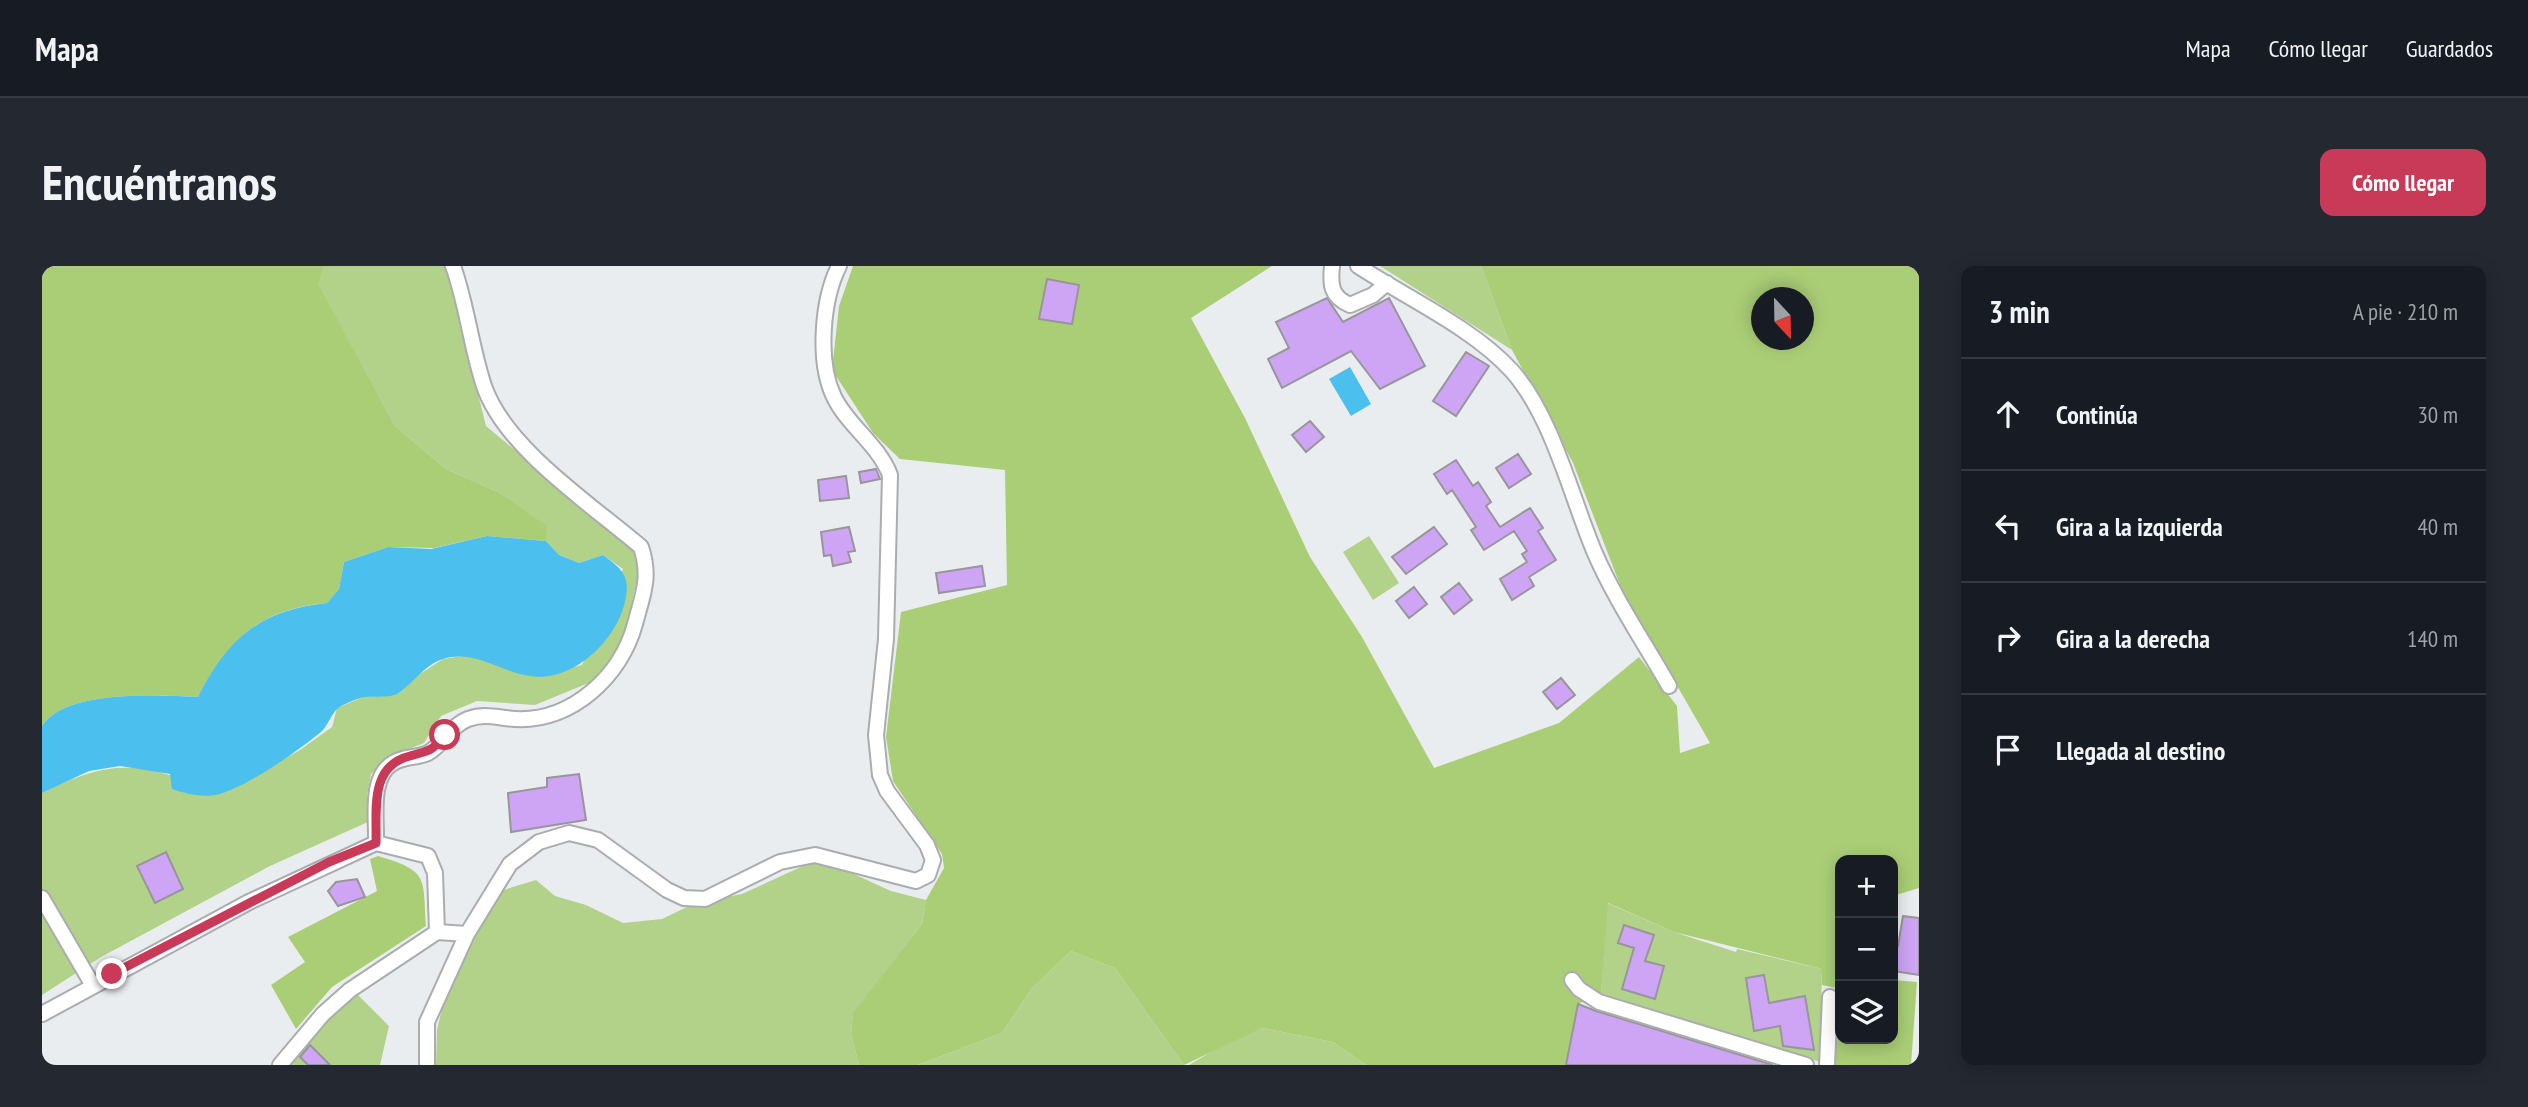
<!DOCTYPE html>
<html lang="es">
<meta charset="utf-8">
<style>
:root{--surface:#171b24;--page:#242831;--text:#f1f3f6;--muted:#9ea1a6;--line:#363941;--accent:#c93958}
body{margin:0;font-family:"PT Sans Narrow",sans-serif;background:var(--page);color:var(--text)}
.controls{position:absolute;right:21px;bottom:21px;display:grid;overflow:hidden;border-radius:14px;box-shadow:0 4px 18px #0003}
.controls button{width:63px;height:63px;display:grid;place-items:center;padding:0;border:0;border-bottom:2px solid var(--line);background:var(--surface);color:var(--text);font:35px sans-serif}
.compass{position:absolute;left:1709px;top:21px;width:63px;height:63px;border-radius:50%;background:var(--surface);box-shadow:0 4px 18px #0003;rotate:158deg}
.stop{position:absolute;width:21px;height:21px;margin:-16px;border:5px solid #c93958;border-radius:50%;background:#fff}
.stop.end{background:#c93958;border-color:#fff;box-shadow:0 2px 7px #0008}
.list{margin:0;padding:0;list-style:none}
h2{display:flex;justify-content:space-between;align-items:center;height:91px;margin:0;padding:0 28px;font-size:30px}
h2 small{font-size:23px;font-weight:400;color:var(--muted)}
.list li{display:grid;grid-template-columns:46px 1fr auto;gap:21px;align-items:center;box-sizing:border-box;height:112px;padding:0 28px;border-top:2px solid var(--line)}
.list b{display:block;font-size:26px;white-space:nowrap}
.list em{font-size:23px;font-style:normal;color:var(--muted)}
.icon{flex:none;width:38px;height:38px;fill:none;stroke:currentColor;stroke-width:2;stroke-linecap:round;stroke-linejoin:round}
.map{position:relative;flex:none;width:1877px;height:799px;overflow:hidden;border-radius:14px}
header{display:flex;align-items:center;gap:42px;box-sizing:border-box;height:98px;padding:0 35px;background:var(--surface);border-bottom:2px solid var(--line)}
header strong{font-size:33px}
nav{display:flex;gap:38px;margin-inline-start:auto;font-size:24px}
.intro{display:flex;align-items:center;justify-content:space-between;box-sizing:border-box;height:168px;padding:0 42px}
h1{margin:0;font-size:49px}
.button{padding:18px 32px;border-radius:14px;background:var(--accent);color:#fff;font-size:24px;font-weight:700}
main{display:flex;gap:42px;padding:0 42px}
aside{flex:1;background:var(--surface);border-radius:14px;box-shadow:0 4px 18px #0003}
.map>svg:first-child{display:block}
.green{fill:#b2d189}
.forest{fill:#aace76;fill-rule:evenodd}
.water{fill:#4bbfed}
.building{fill:#cea4f5;stroke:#98969a;stroke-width:2}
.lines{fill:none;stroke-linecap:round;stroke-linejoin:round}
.minor-casing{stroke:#aaacaf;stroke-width:18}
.minor{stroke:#fff;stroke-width:14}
.route{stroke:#c93958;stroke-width:9}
</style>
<header>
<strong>Mapa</strong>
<nav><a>Mapa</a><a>Cómo llegar</a><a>Guardados</a></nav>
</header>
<div class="intro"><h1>Encuéntranos</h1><a class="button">Cómo llegar</a></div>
<main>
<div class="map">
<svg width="1877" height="799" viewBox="0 0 1877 799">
<rect width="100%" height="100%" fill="#eaedf0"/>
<path class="green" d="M282 0H404L444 160 592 283 598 299 582 372 565 401 549 416 493 439 435 435 399 450 382 477 349 490 329 508 325 529 328 555 228 600 59 691 0 729V527C77 488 103 499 180 527L258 484 290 461 295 442 321 431 353 429 375 410 401 393 440 387 523 403 540 399 581 303 561 289 537 297 517 289 504 275V260L458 227 404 203 353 160 275 18Z
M1338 0H1439L1470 84Z
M1327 270 1357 317 1331 334 1301 286Z
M783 595 849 625 884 634 880 658 811 748 809 768 817 799H394L395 764 407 712 441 657 455 626 494 614 513 630 544 639 581 657 620 653 653 637 700 628 761 600Z
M1565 637 1632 666 1694 686 1695 683 1780 703 1778 796 1559 728Z
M1029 685 1073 702 1142 799H876L960 767 990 722Z
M314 727 347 760 338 799H246L254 786Z
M1220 762 1291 776 1324 799H1147L1184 777Z"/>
<path class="forest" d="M0 0H282L276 18 353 160 404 203 458 227 505 260 504 275 445 270 392 282 346 281 302 296 297 323 285 337C218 343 186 373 156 431 116 429 23 423 0 460Z
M811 0H1230L1149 52 1203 152 1268 291 1320 371 1392 502 1517 457 1597 391 1635 440 1638 487 1668 477 1580 324 1531 197 1470 84 1439 0H1877V622L1851 630V594H1798V773H1851V714L1875 716 1869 799H1793L1794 722 1780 719V703L1632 666 1566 637 1559 728 1536 738 1524 799H1324L1291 776 1220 762 1142 799 1073 702 1029 685 990 722 960 767 876 799H817L809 768 811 747 880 658 884 634 902 602 900 588 851 515 844 471 859 346 965 319 963 204 858 193 831 167 790 104 797 40ZM1720 32H1762V74H1720Z
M336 590C387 605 381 611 384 660L290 721 254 763 229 719 263 696 246 671 335 625 328 593Z"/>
<path class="water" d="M1308 101 1329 138 1309 150 1287 113Z
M445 270 504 275 517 289 537 297 561 289C580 303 589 310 583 335 575 374 531 417 488 410 458 406 433 383 401 393 382 399 371 418 355 428 347 432 333 430 323 431 315 432 306 437 299 440 290 445 287 458 280 465 256 485 210 517 181 527 165 533 145 528 130 523L128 508 78 500 47 505 0 527V460C23 423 116 429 156 431 186 372 218 344 285 337L297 323 302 296 346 281 389 283Z"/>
<path class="building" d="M1005 13 1037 19 1030 58 997 53Z
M1285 32 1301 56 1347 32 1383 100 1338 123 1309 85 1240 122 1226 93 1247 82 1234 56Z
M1424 86 1447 100 1414 150 1391 135Z
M1268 155 1282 171 1264 186 1250 169Z
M1476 188 1489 208 1467 222 1454 202Z
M1414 194 1431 220 1436 216 1449 236 1444 240 1458 261 1488 242 1501 262 1496 265 1514 294 1487 311 1492 320 1470 334 1458 313 1485 296 1480 288 1485 285 1472 265 1442 284 1429 264 1434 261 1410 224 1405 228 1392 208Z
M834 203 838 213 819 217 817 206Z
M804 210 807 232 778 235 776 214Z
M807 261 813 285 806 286 809 296 791 300 789 289 782 290 779 266Z
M1392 261 1405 278 1364 308 1350 291Z
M940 300 943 320 897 327 894 307Z
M1417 317 1430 334 1412 348 1399 331Z
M1372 321 1385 338 1367 352 1354 335Z
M1519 412 1533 429 1515 443 1501 426Z
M537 508 544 554 469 566 466 527 505 521V512Z
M124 586 141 623 113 637 95 600Z
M315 613 323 631 296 640 286 625 294 616Z
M1861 650 1877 652V709L1851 705V679L1856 680Z
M1582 659 1612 669 1603 695 1622 700 1613 733 1580 723 1592 682 1576 677Z
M1722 709 1727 737 1763 730 1772 784 1741 780 1738 760 1712 765 1704 712Z
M1536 738 1554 745 1731 799H1524Z
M268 779 288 799H266L258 791Z"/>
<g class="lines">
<g class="minor-casing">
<path id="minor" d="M1290 0C1288 19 1289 31 1308 39L1331 29 1345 17
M1316 0C1365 32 1431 62 1470 105 1510 150 1529 230 1552 285 1572 332 1602 376 1627 420
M334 577C335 553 327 511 351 497 362 490 376 492 386 487 402 478 408 460 426 453 443 447 456 452 473 453 530 456 579 410 593 358 601 328 609 311 599 281 550 239 463 182 442 120 429 81 425 39 411 0
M0 632 50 718
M1530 714 1537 723 1557 736 1764 799
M0 748 207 636 334 577 386 590 393 607 395 666
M238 799 281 748 308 724 395 666 425 668
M385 799V756L425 668 468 598 497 576 527 567 556 574 625 624 642 632 663 633 738 596 773 589 874 615 886 609 891 594 885 579 845 525 838 509 834 469 844 373 848 209C836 178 806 160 792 131 775 96 780 34 797 0
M1785 799 1788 731"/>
</g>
<use href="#minor" class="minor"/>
</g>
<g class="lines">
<path class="route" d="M70 708 287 596 334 577C335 544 327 500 368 490 388 484 389 486 403 469"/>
</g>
</svg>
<div class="controls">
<button>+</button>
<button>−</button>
<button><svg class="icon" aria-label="layers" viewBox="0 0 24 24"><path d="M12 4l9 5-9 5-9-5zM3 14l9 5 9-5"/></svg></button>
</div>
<svg class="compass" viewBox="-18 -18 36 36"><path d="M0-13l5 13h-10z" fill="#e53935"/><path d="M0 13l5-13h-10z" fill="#9ea1a6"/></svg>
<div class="stop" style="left:403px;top:469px"></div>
<div class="stop end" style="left:70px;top:708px"></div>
</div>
<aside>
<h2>3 min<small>A pie · 210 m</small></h2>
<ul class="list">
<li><svg class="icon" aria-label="ahead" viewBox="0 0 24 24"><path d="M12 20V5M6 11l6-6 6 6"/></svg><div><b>Continúa</b></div><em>30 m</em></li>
<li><svg class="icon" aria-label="left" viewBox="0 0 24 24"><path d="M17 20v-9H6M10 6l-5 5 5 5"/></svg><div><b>Gira a la izquierda</b></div><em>40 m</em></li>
<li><svg class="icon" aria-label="right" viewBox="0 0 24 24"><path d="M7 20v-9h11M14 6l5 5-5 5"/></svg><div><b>Gira a la derecha</b></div><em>140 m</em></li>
<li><svg class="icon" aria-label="arrive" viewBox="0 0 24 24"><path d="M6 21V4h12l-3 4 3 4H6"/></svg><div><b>Llegada al destino</b></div></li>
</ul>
</aside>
</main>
